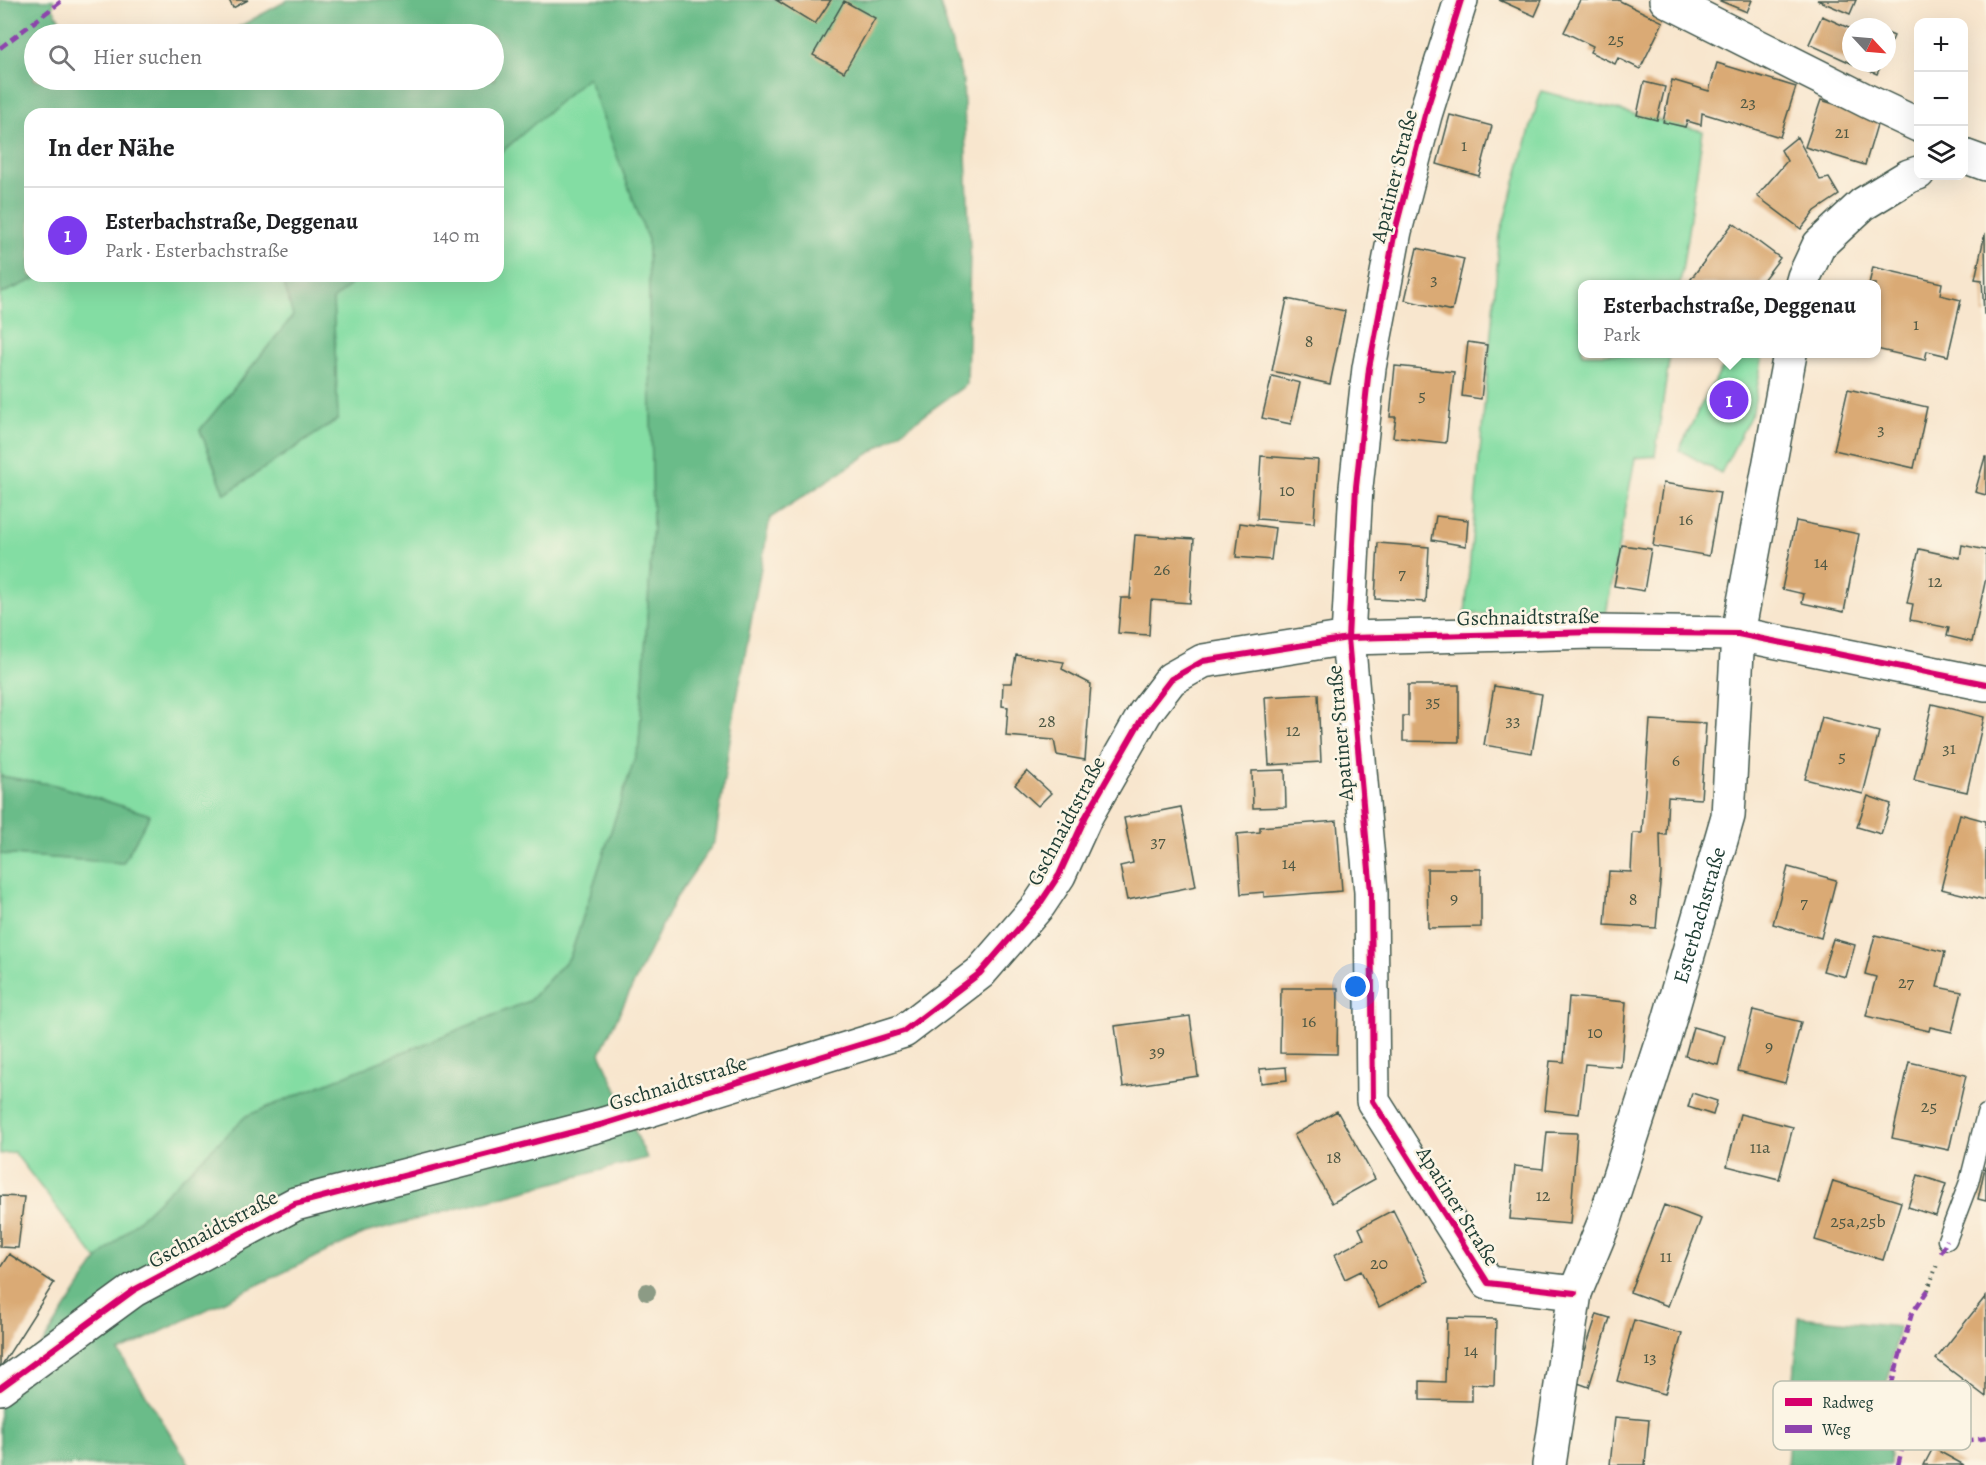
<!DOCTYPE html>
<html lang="de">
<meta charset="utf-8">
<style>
:root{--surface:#fff;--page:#f6f6f6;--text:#202124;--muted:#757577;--line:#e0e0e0;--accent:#7c3aed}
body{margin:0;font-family:Alegreya,serif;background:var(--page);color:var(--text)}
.controls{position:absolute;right:18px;top:18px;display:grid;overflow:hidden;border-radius:12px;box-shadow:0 6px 24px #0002}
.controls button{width:54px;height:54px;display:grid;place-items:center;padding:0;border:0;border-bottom:2px solid var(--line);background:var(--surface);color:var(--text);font:30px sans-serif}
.compass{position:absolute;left:1842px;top:18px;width:54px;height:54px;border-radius:50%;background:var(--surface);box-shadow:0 6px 24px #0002;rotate:116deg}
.you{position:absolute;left:1356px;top:987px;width:21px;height:21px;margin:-15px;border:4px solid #fff;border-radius:50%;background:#1a73e8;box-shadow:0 0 0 9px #1a73e833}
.badge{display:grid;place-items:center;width:39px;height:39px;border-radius:50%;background:var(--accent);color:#fff;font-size:20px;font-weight:700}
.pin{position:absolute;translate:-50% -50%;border:3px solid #fff;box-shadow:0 2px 6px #0006}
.popup{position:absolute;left:1578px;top:280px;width:303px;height:78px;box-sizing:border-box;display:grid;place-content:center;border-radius:12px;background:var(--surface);filter:drop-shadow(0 2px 4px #0005);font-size:20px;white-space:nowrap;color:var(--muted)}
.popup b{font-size:22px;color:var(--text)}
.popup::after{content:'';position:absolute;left:50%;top:100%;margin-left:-12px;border:12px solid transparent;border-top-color:var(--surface)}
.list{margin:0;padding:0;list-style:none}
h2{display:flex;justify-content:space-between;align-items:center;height:78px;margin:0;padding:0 24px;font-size:26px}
h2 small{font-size:20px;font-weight:400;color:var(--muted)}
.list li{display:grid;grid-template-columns:39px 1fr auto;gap:18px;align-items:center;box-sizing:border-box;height:96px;padding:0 24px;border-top:2px solid var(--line)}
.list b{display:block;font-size:22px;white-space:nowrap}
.list p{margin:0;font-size:20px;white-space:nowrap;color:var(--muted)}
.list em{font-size:20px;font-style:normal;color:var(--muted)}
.icon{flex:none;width:33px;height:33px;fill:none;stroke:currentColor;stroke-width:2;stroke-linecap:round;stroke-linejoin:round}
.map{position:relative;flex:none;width:1986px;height:1465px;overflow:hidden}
.search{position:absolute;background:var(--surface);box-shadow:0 6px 24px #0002;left:24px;top:24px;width:480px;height:66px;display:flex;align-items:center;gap:15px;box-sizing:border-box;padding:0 21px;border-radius:33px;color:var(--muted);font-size:22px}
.panel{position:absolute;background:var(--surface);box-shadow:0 6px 24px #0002;left:24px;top:108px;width:480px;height:174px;border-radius:18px}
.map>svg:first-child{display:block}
.green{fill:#83dda3;stroke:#518d6c;stroke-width:1.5}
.forest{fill:#6abc89;stroke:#447c5e;stroke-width:1.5}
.building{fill:#daaa74}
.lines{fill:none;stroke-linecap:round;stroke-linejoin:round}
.service-casing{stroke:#40564b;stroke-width:21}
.minor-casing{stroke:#40564b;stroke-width:36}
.path{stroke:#40564b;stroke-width:4;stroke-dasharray:1.5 4.5;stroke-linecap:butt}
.service{stroke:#fff;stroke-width:18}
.minor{stroke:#fff;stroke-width:33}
.quiet{stroke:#8e44ad;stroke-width:4.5;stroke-dasharray:9 4.5;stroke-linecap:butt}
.cycleway-casing{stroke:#fcf5e5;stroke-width:10}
.cycleway{stroke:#d6006c;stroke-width:6}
.tree{fill:#8c9b85}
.labels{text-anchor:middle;stroke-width:5;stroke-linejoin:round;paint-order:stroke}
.number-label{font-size:18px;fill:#4e5844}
.street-label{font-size:21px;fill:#1f3d34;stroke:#fcf5e5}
.key{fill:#fcf5e5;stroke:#babeb0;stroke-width:1.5}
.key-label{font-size:16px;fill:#1f3d34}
</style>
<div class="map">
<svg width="1986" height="1465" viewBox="0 0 1986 1465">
<rect width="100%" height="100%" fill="#fcf5e5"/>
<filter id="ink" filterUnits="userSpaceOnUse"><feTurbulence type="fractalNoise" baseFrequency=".0167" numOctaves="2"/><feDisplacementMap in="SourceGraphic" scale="12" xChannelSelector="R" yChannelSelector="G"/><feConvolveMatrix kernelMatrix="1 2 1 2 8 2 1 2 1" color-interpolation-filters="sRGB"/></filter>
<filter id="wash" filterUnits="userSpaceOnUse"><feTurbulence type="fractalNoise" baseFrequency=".008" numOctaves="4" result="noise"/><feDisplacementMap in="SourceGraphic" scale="24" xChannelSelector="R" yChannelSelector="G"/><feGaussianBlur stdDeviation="1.35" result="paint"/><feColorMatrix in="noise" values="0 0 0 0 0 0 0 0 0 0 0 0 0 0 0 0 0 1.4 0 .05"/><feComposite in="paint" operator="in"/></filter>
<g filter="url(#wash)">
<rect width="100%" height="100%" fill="#f8e6ce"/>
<path class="green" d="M588 76 648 240 653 525 639 745 570 957 529 1001 247 1116 97 1260 14 1152 0 1154V854L123 863 150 815 55 785 0 776V294L42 276H282L293 316 200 430 225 494 338 419 333 300 360 276H498V155Z
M1541 91 1703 131 1680 284H1582V354H1670L1655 456 1635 458 1606 614H1465L1500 235Z
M1732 354H1763L1753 411 1721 473 1679 450 1709 389Z"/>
<path class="forest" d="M0 0H54L53 8 68 34H34V80H494V34H226L288 0H939L963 81 970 250 967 384 884 444 770 518 733 720 715 841 674 901 600 1053 647 1158 365 1233 119 1352 190 1465H0V1398L16 1385 97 1260 246 1116 529 1001 570 957 639 745 653 525 648 240 588 77 498 155V114H30V276H42L0 294Z
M282 276H360L333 300 338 419 225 494 200 430 293 316Z
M0 776 55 785 150 815 123 863 0 854Z
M1799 1317 1899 1327 1880 1419 1890 1455V1465H1787Z"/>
<g id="blocks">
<path class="building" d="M229 0H248L233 8Z
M776 0H831L815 24Z
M1499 0H1542L1535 16Z
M1580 0H1618L1663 22 1640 69 1618 58 1615 64 1590 52 1593 46 1564 32Z
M1718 0H1752L1747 12Z
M1817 0H1856L1850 14Z
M844 1 875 18 844 72 813 55Z
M1822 16 1851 29V63L1809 44Z
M1887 33 1894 36 1887 52Z
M1717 63 1796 87 1780 137 1702 113 1701 125 1687 121 1685 127 1663 122 1672 80 1709 91Z
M1851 63H1882L1877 74Z
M1644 82 1665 87 1657 120 1637 115Z
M1821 100 1879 118 1865 165 1805 147Z
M1450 115 1492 126 1479 176 1437 164Z
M1797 137 1820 180 1829 178 1839 195 1815 211 1801 229 1757 196 1787 161 1781 150Z
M1733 223 1780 258 1760 284H1690L1688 283Z
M1985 233 1986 314H1984L1982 280 1975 279Z
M1417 248 1464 259 1452 311 1405 300Z
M1873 267 1942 283 1940 295 1961 300 1948 356 1927 351 1925 360 1876 349V284H1869Z
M1287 299 1345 311 1330 384 1272 371Z
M1468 342 1487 345 1481 399 1462 396Z
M1395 366 1454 372 1446 443 1393 437 1396 417H1390Z
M1272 376 1300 383 1291 424 1262 418Z
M1848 389 1927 407 1914 468 1834 450Z
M1261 456 1318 460 1314 523 1257 519Z
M1985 457H1986V495L1975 492Z
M1663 483 1720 492 1709 556 1653 546Z
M1436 516 1468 520 1466 546 1432 540Z
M1796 521 1859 534 1844 612 1802 603 1804 594 1782 589Z
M1240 523 1275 528 1271 560 1236 557Z
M1135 535 1194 539 1190 603 1151 600 1149 635 1118 633 1121 598H1130Z
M1378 543 1429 547 1426 602 1375 599Z
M1622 545 1651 549 1644 591 1614 586Z
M1962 545 1986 550V578L1972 642 1947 636 1949 628 1910 620 1913 604 1907 603 1919 549 1960 558Z
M1016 655 1064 662 1062 669 1091 684 1085 760 1057 755 1054 740 1006 736 1008 707 1002 706 1003 683H1011Z
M1408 685H1459V742L1403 741V716H1408Z
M1494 686 1542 694 1532 753 1484 745Z
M1318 694 1321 762 1269 765 1265 697Z
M1932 704 1984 717 1967 792 1914 780Z
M1822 717 1879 732 1863 794 1805 779Z
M1650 720 1706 723 1701 799 1668 797 1666 835 1660 834 1661 873 1656 928 1605 925 1609 871 1631 872 1633 833H1642Z
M1285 770 1286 807 1253 808 1252 771Z
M1027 771 1051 793 1038 806 1015 785Z
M1868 796 1891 804 1881 834 1857 827Z
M1181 807 1196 886 1127 900 1120 866 1133 863 1124 818Z
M1960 814 1986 821V900L1941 889Z
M1337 821 1342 891 1264 897V892L1241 894 1237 834 1260 832V827Z
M1788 867 1836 880 1821 938 1773 924Z
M1427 869H1481V927L1428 928Z
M1875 935 1945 952 1937 987 1962 992 1952 1032 1930 1027 1929 1031 1866 1016 1876 977 1865 974Z
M1833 939 1855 945 1846 977 1823 971Z
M1281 988H1338L1337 1054 1280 1053Z
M1569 997 1626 1002 1621 1067 1585 1064 1579 1114 1545 1110 1550 1061 1564 1062Z
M1753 1010 1801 1022 1785 1083 1738 1071Z
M1190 1016 1198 1076 1123 1087 1115 1026Z
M1693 1027 1725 1036 1718 1065 1685 1056Z
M1909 1062 1966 1075 1949 1150 1892 1138Z
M1286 1067 1287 1080 1261 1083 1260 1069Z
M1692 1093 1717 1101 1713 1115 1688 1107Z
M1337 1111 1375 1179 1332 1203 1294 1135Z
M1740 1114 1793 1127 1779 1179 1727 1166Z
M1547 1132 1577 1133 1570 1224 1510 1219 1515 1166 1543 1169Z
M1985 1167H1986V1201L1978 1199Z
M1918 1175 1946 1184 1936 1216 1908 1207Z
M1833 1181 1901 1202 1883 1260 1815 1240Z
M0 1196 24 1197 18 1248 0 1247Z
M1664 1205 1701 1219 1668 1306 1630 1292Z
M1393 1210 1429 1281 1379 1307 1361 1271 1345 1279 1334 1255 1364 1239 1359 1228Z
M9 1254 54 1283 0 1368V1268Z
M1986 1296V1397L1936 1359Z
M1597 1314 1610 1318 1589 1387 1575 1382Z
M1447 1318 1496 1319 1494 1385 1472 1384V1401L1420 1400V1381L1445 1382Z
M1634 1320 1682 1334 1665 1394 1617 1381Z
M1615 1417 1649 1420 1645 1465H1610Z
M1933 1448 1964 1465H1924Z"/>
</g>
</g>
<g filter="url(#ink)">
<use href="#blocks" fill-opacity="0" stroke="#40564b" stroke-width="1.5"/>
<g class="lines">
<g class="service-casing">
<path id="service" d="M1947 1240 1969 1182 1986 1114"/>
</g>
<g class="minor-casing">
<g id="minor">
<path d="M1461 0 1425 115 1395 231 1369 368 1356 487 1348 638 1371 892 1373 1101 1488 1283 1575 1293"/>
<path d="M1666 0 1867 101 1918 125"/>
<path d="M1964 156 1986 164"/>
<path d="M1802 284 1804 277 1819 245 1863 204 1909 176 1918 173"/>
<path d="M0 1388 134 1290 295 1204 604 1124 904 1031 980 973 1039 905 1059 875 1086 816 1145 713 1171 679 1203 661 1348 638 1595 632 1738 634 1986 684"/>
<path id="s1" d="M1549 1465 1575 1293 1604 1223 1666 1031 1728 816 1738 634 1790 354"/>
</g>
</g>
<path class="path" d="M1928 1290 1938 1262"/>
<use href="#service" class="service"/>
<use href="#minor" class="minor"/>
<path class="quiet" d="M0 48 63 0
M1941 1253 1947 1240
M1928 1290 1912 1313 1892 1383 1886 1414C1906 1426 1943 1441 1967 1440 1973 1440 1980 1439 1986 1438
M1898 1465 1908 1426"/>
<g class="cycleway-casing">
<path id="cycleway" d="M1461 0 1425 115 1395 231 1369 368 1356 487 1348 638 1371 892 1373 1101 1488 1283 1575 1293
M0 1388 134 1290 295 1204 604 1124 904 1031 980 973 1039 905 1059 875 1086 816 1145 713 1171 679 1203 661 1348 638 1595 632 1738 634 1986 684"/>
</g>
<use href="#cycleway" class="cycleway"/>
</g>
<circle class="tree" cx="647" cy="1292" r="9"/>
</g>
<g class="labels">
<g class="number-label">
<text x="1616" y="45">25</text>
<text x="1748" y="108">23</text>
<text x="1842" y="138">21</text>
<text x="1464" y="151">1</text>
<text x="1434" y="285">3</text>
<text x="1916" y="330">1</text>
<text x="1309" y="347">8</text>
<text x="1422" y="401">5</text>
<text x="1881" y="435">3</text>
<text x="1287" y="496">10</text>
<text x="1686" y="525">16</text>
<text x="1821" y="568">14</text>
<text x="1162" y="575">26</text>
<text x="1402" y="579">7</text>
<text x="1935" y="587">12</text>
<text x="1433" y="707">35</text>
<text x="1513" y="726">33</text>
<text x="1047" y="727">28</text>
<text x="1293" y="736">12</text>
<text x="1949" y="754">31</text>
<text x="1842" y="762">5</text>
<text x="1676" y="766">6</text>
<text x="1158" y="847">37</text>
<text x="1289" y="869">14</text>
<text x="1454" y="904">9</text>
<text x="1633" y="905">8</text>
<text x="1804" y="908">7</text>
<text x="1906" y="988">27</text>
<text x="1309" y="1027">16</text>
<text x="1595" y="1038">10</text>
<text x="1769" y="1052">9</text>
<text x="1157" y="1057">39</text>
<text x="1929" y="1112">25</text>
<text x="1760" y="1153">11a</text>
<text x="1334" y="1163">18</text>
<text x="1543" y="1201">12</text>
<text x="1858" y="1227">25a,25b</text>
<text x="1666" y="1262">11</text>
<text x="1379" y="1269">20</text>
<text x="1471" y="1356">14</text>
<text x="1650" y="1363">13</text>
</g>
<g class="street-label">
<text transform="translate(1394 176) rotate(-76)" y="7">Apatiner Straße</text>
<text transform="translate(1528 617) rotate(-1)" y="7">Gschnaidtstraße</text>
<text transform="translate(1340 733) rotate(-95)" y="7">Apatiner Straße</text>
<text transform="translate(1066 821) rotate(-62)" y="7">Gschnaidtstraße</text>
<text dy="7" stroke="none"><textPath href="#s1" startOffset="572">Esterbachstraße</textPath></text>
<text transform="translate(678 1083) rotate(-17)" y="7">Gschnaidtstraße</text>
<text transform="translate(1458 1206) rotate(58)" y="7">Apatiner Straße</text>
<text transform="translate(213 1229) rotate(-28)" y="7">Gschnaidtstraße</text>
</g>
</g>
<rect x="1773" y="1381" width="198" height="69" rx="9" class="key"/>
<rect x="1785" y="1398" width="27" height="8" fill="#d6006c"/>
<rect x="1785" y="1425" width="27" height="8" fill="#8e44ad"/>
<g class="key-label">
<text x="1822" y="1408">Radweg</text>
<text x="1822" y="1435">Weg</text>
</g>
</svg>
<div class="controls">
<button>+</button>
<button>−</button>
<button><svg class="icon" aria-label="layers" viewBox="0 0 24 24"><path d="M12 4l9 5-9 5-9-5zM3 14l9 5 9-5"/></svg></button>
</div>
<svg class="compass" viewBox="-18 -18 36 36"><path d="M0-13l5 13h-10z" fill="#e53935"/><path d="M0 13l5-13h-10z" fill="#757577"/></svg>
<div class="you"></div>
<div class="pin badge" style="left:1729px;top:400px">1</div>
<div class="popup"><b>Esterbachstraße, Deggenau</b>Park</div>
<div class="search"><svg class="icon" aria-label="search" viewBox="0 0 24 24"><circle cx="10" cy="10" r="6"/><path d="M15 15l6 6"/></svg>Hier suchen</div>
<section class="panel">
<h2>In der Nähe<small></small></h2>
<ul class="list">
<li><span class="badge">1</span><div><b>Esterbachstraße, Deggenau</b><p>Park · Esterbachstraße</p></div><em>140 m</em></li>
</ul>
</section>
</div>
